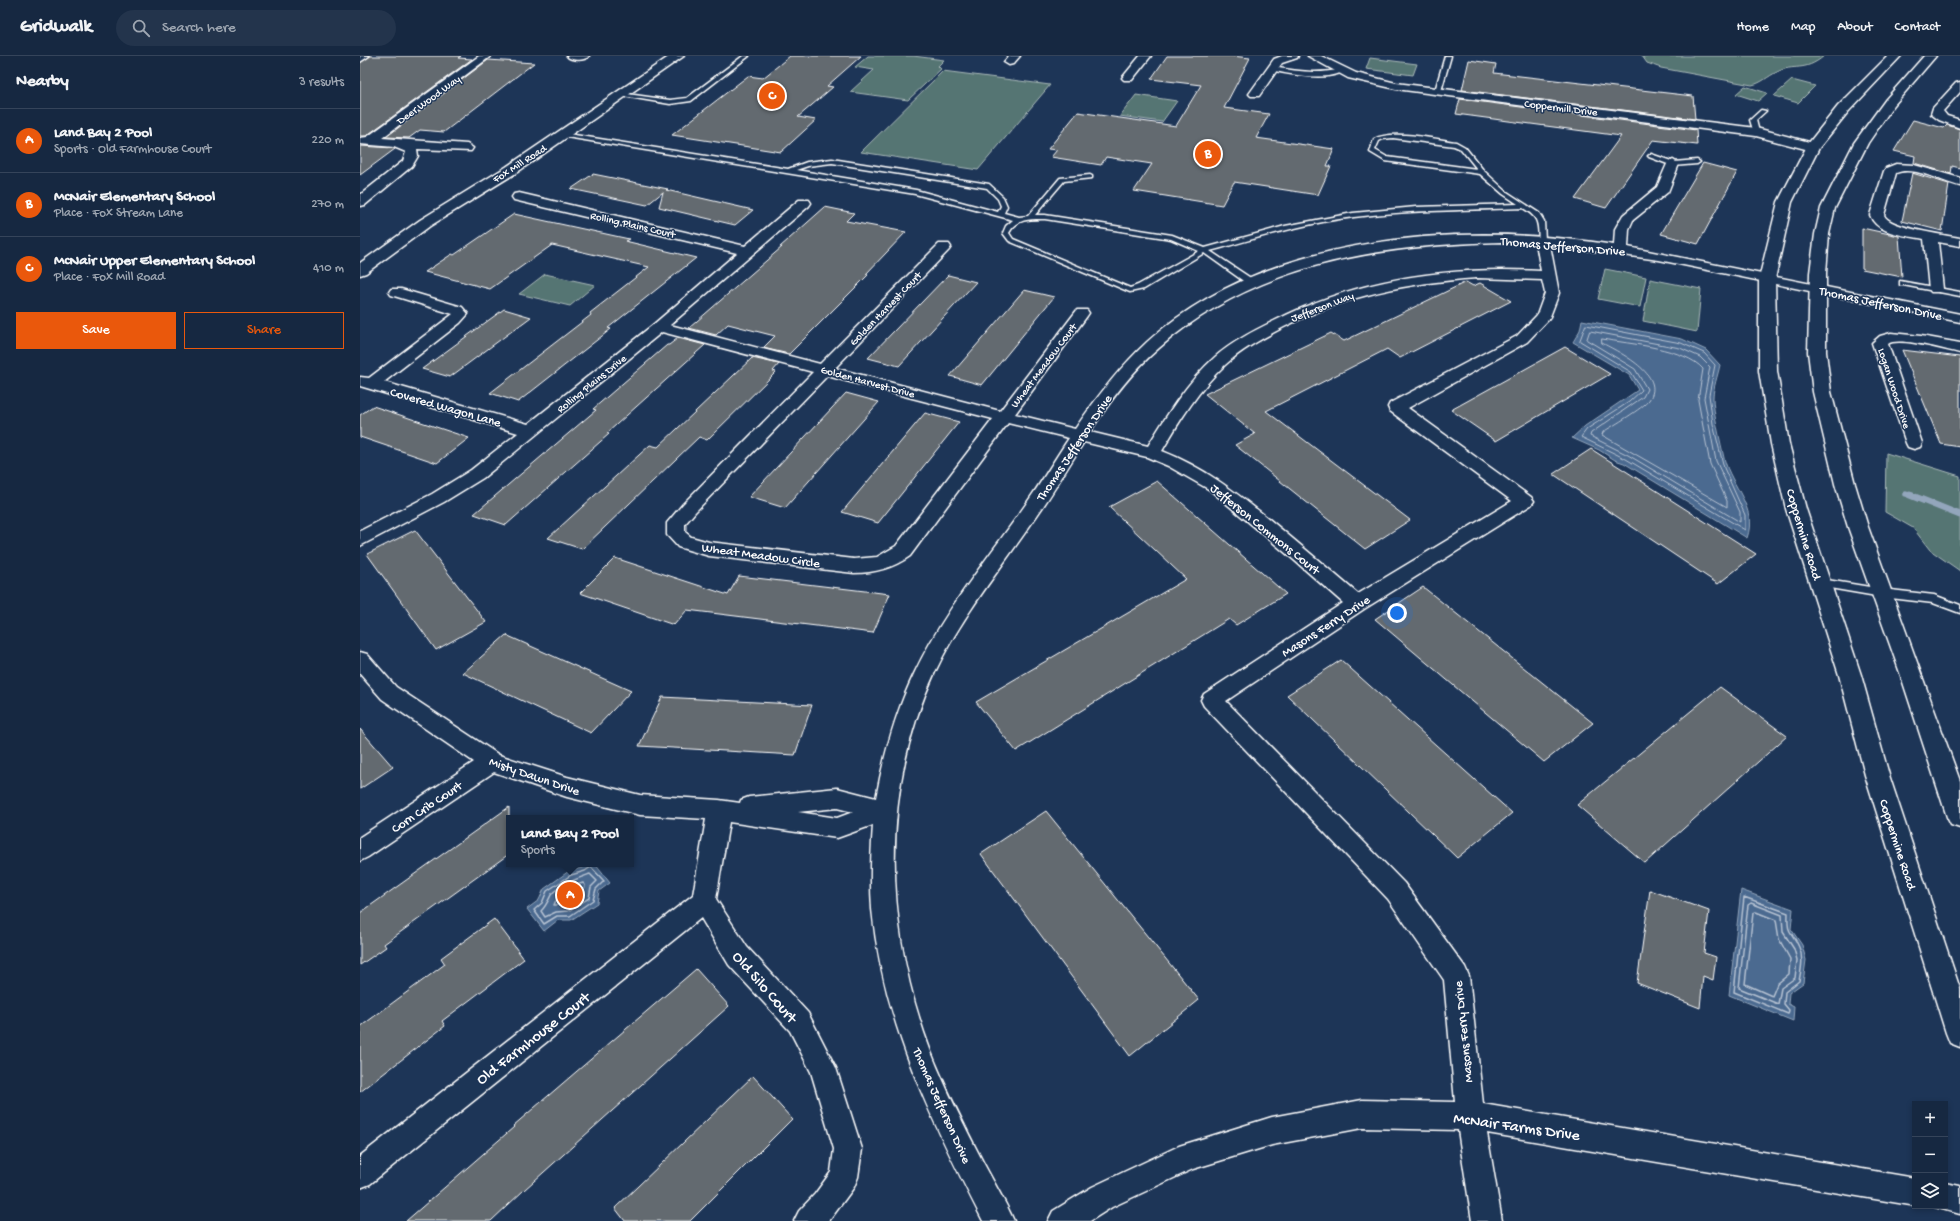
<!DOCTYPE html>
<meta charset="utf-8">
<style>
:root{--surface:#162841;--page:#23344c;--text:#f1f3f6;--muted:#9ea6b1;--line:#35445a;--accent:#ea580c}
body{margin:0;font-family:"Gochi Hand",sans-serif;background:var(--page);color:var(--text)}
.controls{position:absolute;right:12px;bottom:12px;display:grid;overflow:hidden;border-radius:0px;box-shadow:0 2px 6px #0003}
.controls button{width:36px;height:36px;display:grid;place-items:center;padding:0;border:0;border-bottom:1px solid var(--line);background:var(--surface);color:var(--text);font:20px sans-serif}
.you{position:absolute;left:1037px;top:557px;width:14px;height:14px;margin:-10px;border:3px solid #fff;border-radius:50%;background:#1a73e8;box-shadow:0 0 0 6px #1a73e833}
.badge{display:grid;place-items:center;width:26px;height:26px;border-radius:50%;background:var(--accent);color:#fff;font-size:13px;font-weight:700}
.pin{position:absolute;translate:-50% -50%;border:2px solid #fff;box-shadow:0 1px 4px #0006}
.popup{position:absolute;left:146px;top:759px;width:128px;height:52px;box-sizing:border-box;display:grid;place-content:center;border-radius:0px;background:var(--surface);filter:drop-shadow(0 1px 3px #0005);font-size:13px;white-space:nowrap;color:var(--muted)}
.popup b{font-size:15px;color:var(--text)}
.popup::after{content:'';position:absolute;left:50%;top:100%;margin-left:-8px;border:8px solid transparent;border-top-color:var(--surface)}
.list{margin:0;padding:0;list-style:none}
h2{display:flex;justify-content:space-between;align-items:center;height:52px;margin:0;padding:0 16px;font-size:17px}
h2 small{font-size:13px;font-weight:400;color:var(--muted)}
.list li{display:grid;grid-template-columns:26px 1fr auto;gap:12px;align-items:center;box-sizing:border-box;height:64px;padding:0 16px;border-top:1px solid var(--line)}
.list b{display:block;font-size:15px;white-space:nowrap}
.list p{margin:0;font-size:13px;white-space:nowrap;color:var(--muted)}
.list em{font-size:13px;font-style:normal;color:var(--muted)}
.actions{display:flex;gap:8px;padding:12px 16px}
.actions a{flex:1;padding:9px 0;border:1px solid var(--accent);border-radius:0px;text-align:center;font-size:14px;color:var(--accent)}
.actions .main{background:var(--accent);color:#fff}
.icon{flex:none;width:22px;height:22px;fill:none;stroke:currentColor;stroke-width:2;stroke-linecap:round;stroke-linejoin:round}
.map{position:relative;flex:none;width:1600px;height:1165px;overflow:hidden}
header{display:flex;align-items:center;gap:24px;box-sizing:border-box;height:56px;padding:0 20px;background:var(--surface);border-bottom:1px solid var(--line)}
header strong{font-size:19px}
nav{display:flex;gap:22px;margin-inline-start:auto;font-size:14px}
.search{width:280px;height:36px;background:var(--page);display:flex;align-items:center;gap:10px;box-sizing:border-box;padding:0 14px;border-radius:22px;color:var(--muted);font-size:15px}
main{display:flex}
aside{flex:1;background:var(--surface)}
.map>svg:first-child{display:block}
.green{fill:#557473;stroke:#aabab9}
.water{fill:#4b6a90;stroke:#93a6bc}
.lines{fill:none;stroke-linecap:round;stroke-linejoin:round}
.shore-far1{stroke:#b7c3d3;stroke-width:1}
.shore{stroke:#b7c3d3;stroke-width:1.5}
.stream-far1{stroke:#93a6bc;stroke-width:5.5}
.stream{stroke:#93a6bc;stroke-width:7}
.building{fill:#636a6f;stroke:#fff}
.service-casing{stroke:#fff;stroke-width:3}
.minor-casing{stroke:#fff;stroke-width:3}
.tertiary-casing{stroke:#fff;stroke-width:3}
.service{fill:#1d3557;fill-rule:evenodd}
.minor{fill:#1d3557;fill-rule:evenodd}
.tertiary{fill:#1d3557;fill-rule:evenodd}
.labels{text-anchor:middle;stroke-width:3;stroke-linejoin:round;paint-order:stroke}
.far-street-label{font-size:11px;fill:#fff;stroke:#1d3557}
.street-label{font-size:13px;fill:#fff;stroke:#1d3557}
.near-street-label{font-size:16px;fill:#fff;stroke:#1d3557}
</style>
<header>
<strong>Gridwalk</strong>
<div class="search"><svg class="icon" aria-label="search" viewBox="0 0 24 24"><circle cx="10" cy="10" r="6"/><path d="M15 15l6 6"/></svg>Search here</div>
<nav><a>Home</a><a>Map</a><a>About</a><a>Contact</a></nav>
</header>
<main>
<aside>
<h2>Nearby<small>3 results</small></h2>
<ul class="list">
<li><span class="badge">A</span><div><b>Land Bay 2 Pool</b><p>Sports · Old Farmhouse Court</p></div><em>220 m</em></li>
<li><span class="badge">B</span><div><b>McNair Elementary School</b><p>Place · Fox Stream Lane</p></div><em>270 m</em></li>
<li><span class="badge">C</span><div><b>McNair Upper Elementary School</b><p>Place · Fox Mill Road</p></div><em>410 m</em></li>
</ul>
<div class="actions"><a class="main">Save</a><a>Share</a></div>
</aside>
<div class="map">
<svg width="1600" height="1165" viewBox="0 0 1600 1165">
<rect width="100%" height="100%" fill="#1d3557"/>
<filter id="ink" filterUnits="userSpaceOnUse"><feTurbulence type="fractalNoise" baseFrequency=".025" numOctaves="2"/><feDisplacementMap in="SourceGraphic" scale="8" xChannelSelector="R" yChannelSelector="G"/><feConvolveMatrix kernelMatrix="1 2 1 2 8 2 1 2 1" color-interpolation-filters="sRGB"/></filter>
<g filter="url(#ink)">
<path class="green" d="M508 0H553L584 4 578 10 581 13 548 44 490 36 514 14 495 11Z
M1282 0H1464C1444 17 1434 7 1417 16 1408 20 1402 27 1392 29L1301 12 1287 7Z
M1010 2 1057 8 1053 19 1006 13Z
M583 15 690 29 618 114 501 96Z
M1432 24 1455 30 1438 47 1414 40Z
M1385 30 1407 37 1398 45 1376 38Z
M776 39 817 45 802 66 760 60Z
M1245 213 1286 221 1280 251 1238 243Z
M185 218 235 229 210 250 159 238Z
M1290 223 1341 233 1337 276 1283 265Z
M1526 397 1600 420V515L1570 494 1553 472 1525 456Z"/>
<path class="water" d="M1222 264 1322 283 1346 294 1360 309C1358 319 1353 332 1353 342 1353 355 1361 388 1364 402 1371 430 1398 452 1387 482L1264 407 1255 404 1239 394 1212 382 1225 370 1278 334 1269 319 1213 286 1220 274Z
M228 808H235L250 827 239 835 237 847 211 864H198L184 875 167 853 179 844 184 833 209 815 223 812Z
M1381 834 1433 853 1431 873 1442 889 1446 904 1443 927 1429 937 1428 948 1434 951 1433 965 1369 939Z"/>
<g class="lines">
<path class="shore-far1" d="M1226 269 1321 287 1344 297 1355 309 1349 339 1353 368 1364 412 1385 459V474L1266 403 1221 381 1227 373 1269 346 1282 334 1271 316 1220 285Z
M1230 275 1320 292 1340 301 1350 311 1344 342 1356 405 1380 456V466L1268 399 1230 380 1231 377 1283 341 1287 333 1275 313 1227 284Z
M1242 283C1270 288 1325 292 1343 313L1338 344 1350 408 1367 445V451L1242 379 1243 376C1254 369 1282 353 1289 344 1307 319 1259 296 1242 287Z"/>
<path class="shore" d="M231 811 244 825 236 833 233 844 210 860H197L184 868 174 854 182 847 187 835 211 819 225 815Z
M230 818 237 825 231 831 229 842 208 855 196 856 185 861 181 855C186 850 188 845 191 839 198 829 219 822 230 818Z
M223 827 225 829 223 838 207 849H194C198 837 211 830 223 827Z
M1384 841 1428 857C1427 881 1431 872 1439 891 1444 902 1441 914 1439 925L1425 936 1424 948 1429 954 1428 958 1374 936Z
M1391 847 1422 859 1423 876 1434 893 1437 904 1435 922 1421 932 1418 948 1379 932 1388 849Z
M1396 856 1416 864 1419 883 1430 903 1429 918 1417 928 1412 940 1385 928 1393 857Z"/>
<path class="stream-far1" d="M1546 438 1552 440"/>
<path class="stream" d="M1550 439 1600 459"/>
</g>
<path class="building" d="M10 0H101L98 2 112 3 6 80H0V7Z
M430 0H501L467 30 473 31 438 61 456 64 421 96 312 79 388 20 403 22Z
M807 0H872L890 2 864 52 909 58 896 82 974 93 967 110H971L958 139 874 126 862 149 774 135 792 108 746 101 741 109 691 101 697 94 688 93 718 56 816 70 841 29 791 23Z
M128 4 174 7 84 76 60 74 49 82 26 81Z
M1109 4 1136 8 1134 17 1333 40 1335 63 1102 34Z
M1100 43 1336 74 1337 89 1293 84 1246 152 1215 143 1261 80 1096 58Z
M1553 64 1584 72 1587 69 1600 73V112L1592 110 1591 118 1554 107 1555 100 1534 95Z
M0 90 34 92 35 93 0 119Z
M1343 107 1377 116 1338 188 1301 178Z
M1552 117 1589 128 1582 175 1542 165Z
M233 118 308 133 306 134 393 154 375 169 299 151 303 136 287 149 211 133Z
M465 151 494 157 486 165 546 176 506 218 508 219 429 298 403 292 415 280 368 268 356 279 329 272 422 191H420Z
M154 158 269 183 265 185 336 202 248 272 251 273 158 346 130 337 231 259 230 257 289 211 192 189 130 233 65 216 92 198 94 199Z
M1502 172 1539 180 1542 221 1502 213Z
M588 219 616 226 539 310 508 302Z
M1106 226 1113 230 1120 227 1151 245 1040 302 1027 293 906 355 1050 464 1005 493 875 389 895 378 845 338 971 277 984 285Z
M664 234 694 241 622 329 590 320Z
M144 253 171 261 90 321 62 313Z
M318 282 345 289 247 377 249 378 146 469 114 458 236 354 233 353 307 289H309Z
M1205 291 1250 318 1136 385 1091 354Z
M1542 294 1600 301V391L1581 388Z
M392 302 419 308 413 315 416 316 347 384 339 381 222 493 188 482 290 389 298 391Z
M486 337 519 346 425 452 389 441Z
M13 350 109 382 77 407 0 381V359Z
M565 357 599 366 518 467 482 456Z
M1231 393 1396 498 1358 528 1193 418Z
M797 425 926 538 876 569 869 563 656 695 616 646 826 523 749 451Z
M55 474 126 566 76 594 7 498Z
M255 502 368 539 379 520 530 538 513 577 327 554 314 569 220 537Z
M1063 531 1233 667 1184 706 1015 563Z
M146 579 271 635 231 677 103 617Z
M981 604 1152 757 1097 802 927 639Z
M1360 631 1427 680 1285 807 1217 749Z
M302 641 452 649 435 699 279 690Z
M0 673 33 711 0 733Z
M149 751V798L24 888 26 891 0 909V857Z
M686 755 839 944 770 1000 621 798Z
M1290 834 1349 855 1344 897 1356 901 1353 924 1343 920 1340 952 1277 927Z
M134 863 164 903 82 965 85 970 0 1036V971L85 908 81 902Z
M336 913 369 950 164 1134 131 1165H46L154 1071 153 1070Z
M393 1020 432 1063 330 1165H265L255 1152Z"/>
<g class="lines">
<g class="service-casing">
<path id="service" d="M383 0H389L331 45 310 48 257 39 260 37 310 44 327 42Z
M1085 0H1091L1081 35 1078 37 1075 35Z
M912 11C936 15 957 19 981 13L984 15C967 26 929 18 910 14V12Z
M1401 54 1406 55 1396 64 1399 76 1394 77 1390 64Z
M202 77 428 113 447 106 472 103 629 128 643 141 647 150 644 157 659 161 668 160 700 122 730 119 732 120V122L704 125 675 159H685L812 179 845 192 925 170 993 157 1056 151 1158 148 1143 138 1120 118 1025 105 1010 96 1014 83C1033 73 1074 83 1096 86L1105 91 1124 115 1147 136 1179 157 1184 165 1185 184 1182 186 1179 184C1178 166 1179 162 1163 152 1107 154 1050 154 994 161 945 167 897 182 850 195L895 225V229H889L844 197 784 233 770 236 649 185 643 177 646 170 653 164 555 138 200 80V78ZM1033 82 1094 90 1101 93 1117 113 1027 101 1015 94 1019 85 1023 83ZM472 107 627 132 638 143 641 150 638 156 556 134 436 114 448 110ZM685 163 811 183 839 195 778 229 770 232 653 183 649 177C657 162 671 163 685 163Z
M1291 98 1314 106 1337 104 1340 106 1337 108 1313 110 1289 101 1288 100Z
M1540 225 1600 236V240L1543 229H1540Z
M1461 523 1522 533 1574 539 1600 549V557L1573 547 1522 541 1458 530 1456 527Z"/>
</g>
<g class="minor-casing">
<path id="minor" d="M0 0H9L0 6Z
M119 0H131L22 82 107 88 113 92 111 95 57 93 58 100 52 110 5 149 0 150V139L43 105 46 96 34 91 0 88V82L7 81Z
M207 0H229C225 5 211 5 207 0Z
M649 0H660L653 8 649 9 644 6Z
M780 0H791L772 24H764L762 22Z
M922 0H938L937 2 922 7 899 40H891L889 38 914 3Z
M948 0H961L996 17 1036 27 1396 72 1457 88 1459 91 1453 95 1396 80 1036 33 988 22Z
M1600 26V36L1583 55 1587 60 1600 64V72L1579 64 1571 58 1573 52 1596 27Z
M1313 104 1319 108 1308 136 1273 164 1269 173 1268 191 1600 258V266L1299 204 1190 189 1199 237 1189 263 1167 286 1048 352 1171 441 1174 445 1171 449 1004 553 866 645 1044 827 1105 911 1109 920 1123 1048 1555 1122 1556 1150 1127 1077 1142 1165H1112L1098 1074 1002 1072 912 1089 833 1113 752 1151 730 1165H688L693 1155 732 1131 819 1090 912 1061 1002 1044 1095 1046 1084 924 1028 843 844 650 841 644 844 638 983 547 934 504 850 434 808 410 787 401 724 386C708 410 694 435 678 458 643 510 602 559 575 616 519 735 525 875 571 996 586 1034 605 1071 624 1108 634 1127 645 1145 654 1165H623C572 1066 523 966 512 853 510 825 511 797 513 769L477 782 369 766 356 843 387 891 448 957 476 1012 502 1093 498 1121 494 1131 469 1165H434L439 1155 455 1138 471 1116 474 1093 451 1016 430 975 369 909 341 862 10 1128 0 1132V1100L333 839 346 763 280 759 207 741 134 716 8 801 0 805V781L114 706 22 643 0 618V596L7 598 36 631 139 699 207 721 280 739 359 744 380 747 381 744 389 741 477 732 516 742C524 699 535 657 554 618 583 556 627 504 666 448 681 427 694 404 709 382L648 367 550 500C533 512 515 517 494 517L349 500 318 491 307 479V467L323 448 453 316 302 276 123 422 84 446 0 490V475L72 438 111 414 158 377 0 330V321L9 322 93 258 31 239 29 236 31 233H41L102 251 108 258 100 267 24 326 168 368 294 268 377 197 154 144 152 141 154 138 159 137 385 190 439 144H449L451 147 449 150 310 269 460 308 579 188H589L591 191 589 194 475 312 640 355 717 254H727L729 257 727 260 655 358 715 373C736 342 759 312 787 286 908 177 1101 165 1254 189L1255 173 1263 159 1297 131 1307 108ZM1141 186 1176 187 1181 215C1088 210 998 222 914 265 893 275 872 286 855 301 827 326 807 359 788 390L730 376C749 346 771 316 799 292 895 208 1017 189 1141 186ZM1117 222 1182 224 1185 237 1177 259 1157 280 1030 347 1028 351 1030 355 1152 445 998 538C969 513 939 488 909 463 874 435 845 412 802 395 820 364 839 333 865 309 882 293 903 282 924 271 987 239 1046 227 1117 222ZM467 320 633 363 536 490 517 501 494 503 349 486 331 481 325 476V468L335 456ZM477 752 493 756 477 762 438 756Z
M1536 108 1554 109 1600 122V130C1583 126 1553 109 1536 117L1524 159C1528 172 1586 179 1600 182V190L1578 186 1583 233 1581 236H1571L1569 233 1564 183C1547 179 1517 179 1510 159L1524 115 1526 112Z
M1531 277 1561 280 1600 287V297C1586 294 1538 280 1528 288L1562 387 1560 391 1554 393 1548 391 1546 387 1512 287 1520 280Z
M1585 1127 1600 1130V1158L1575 1151 1585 1150Z"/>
</g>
<g class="tertiary-casing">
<path id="tertiary" d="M310 0H324L156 117 70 170 6 217 0 219V207L60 164 146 111Z
M1528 0H1541L1488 56 1459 92 1432 146 1415 223 1417 315 1429 388 1446 453 1501 619 1529 719 1600 933V991L1590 987 1586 977 1505 719 1479 619 1426 453 1411 388 1399 315V223L1418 146 1448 88 1478 50Z
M1564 0H1576L1534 49 1508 87 1475 152 1469 178 1466 217V296L1471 336 1495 428 1508 471 1600 725V772L1591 769 1587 761 1540 617 1488 471 1475 428 1453 336 1448 296 1450 217 1455 178 1461 152 1494 87 1526 43Z"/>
</g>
<use href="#service" class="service"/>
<use href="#minor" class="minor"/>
<use href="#tertiary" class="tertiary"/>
</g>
</g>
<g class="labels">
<g class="far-street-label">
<text transform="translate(68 43) rotate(-36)" y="4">Deer Wood Way</text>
<text transform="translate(1201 51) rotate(7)" y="4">Coppermill Drive</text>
<text transform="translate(159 107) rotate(-33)" y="4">Fox Mill Road</text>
<text transform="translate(273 168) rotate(13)" y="4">Rolling Plains Court</text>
<text transform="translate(962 250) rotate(-21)" y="4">Jefferson Way</text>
<text transform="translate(525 252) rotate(-46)" y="4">Golden Harvest Court</text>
<text transform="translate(683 309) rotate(-53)" y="4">Wheat Meadow Court</text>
<text transform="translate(508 325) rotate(15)" y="4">Golden Harvest Drive</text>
<text transform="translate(231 327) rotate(-39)" y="4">Rolling Plains Drive</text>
<text transform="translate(1535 332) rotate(72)" y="4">Logan Wood Drive</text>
</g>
<g class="street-label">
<text transform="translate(1203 189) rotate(5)" y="5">Thomas Jefferson Drive</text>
<text transform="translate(1521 246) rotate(12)" y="5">Thomas Jefferson Drive</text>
<text transform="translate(86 350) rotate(16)" y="5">Covered Wagon Lane</text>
<text transform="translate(713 391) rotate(-56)" y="5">Thomas Jefferson Drive</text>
<text transform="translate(906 472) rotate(39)" y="5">Jefferson Commons Court</text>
<text transform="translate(1445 478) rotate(73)" y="5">Coppermine Road</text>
<text transform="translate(401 498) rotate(8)" y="5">Wheat Meadow Circle</text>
<text transform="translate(965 569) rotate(-33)" y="5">Masons Ferry Drive</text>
<text transform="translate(175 719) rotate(19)" y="5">Misty Dawn Drive</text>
<text transform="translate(66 750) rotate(-34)" y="5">Corn Crib Court</text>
<text transform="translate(1539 788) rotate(72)" y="5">Coppermine Road</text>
<text transform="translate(1102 976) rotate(-96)" y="5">Masons Ferry Drive</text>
<text transform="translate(583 1049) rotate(66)" y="5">Thomas Jefferson Drive</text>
</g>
<g class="near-street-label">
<text transform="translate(406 930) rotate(49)" y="6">Old Silo Court</text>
<text transform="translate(172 981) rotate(-38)" y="6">Old Farmhouse Court</text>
<text transform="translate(1157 1069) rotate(8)" y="6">McNair Farms Drive</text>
</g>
</g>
</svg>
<div class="controls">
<button>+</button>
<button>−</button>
<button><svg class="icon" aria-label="layers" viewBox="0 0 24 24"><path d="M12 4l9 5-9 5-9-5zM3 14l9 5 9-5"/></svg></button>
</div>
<div class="you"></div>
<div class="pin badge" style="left:210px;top:839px">A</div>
<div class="popup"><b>Land Bay 2 Pool</b>Sports</div>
<div class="pin badge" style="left:848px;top:98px">B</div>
<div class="pin badge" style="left:412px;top:40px">C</div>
</div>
</main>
